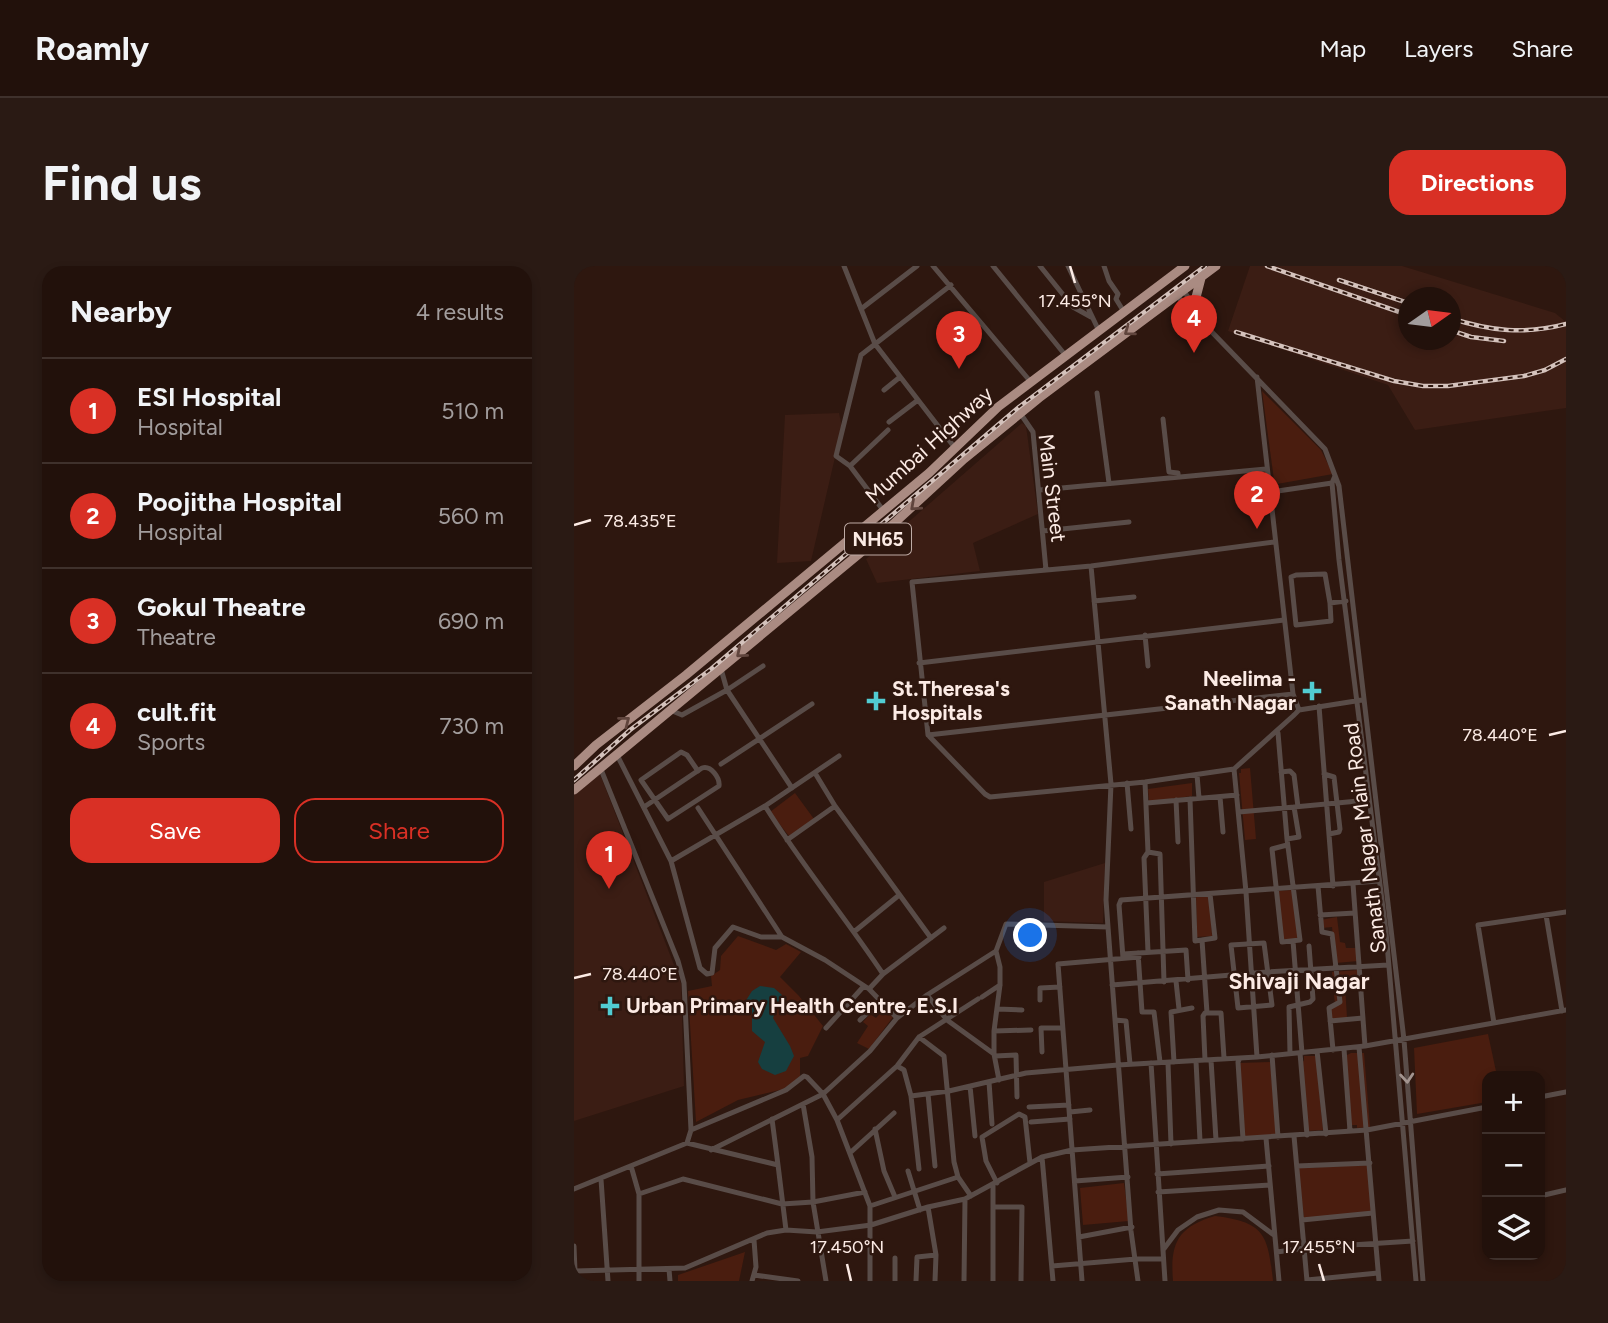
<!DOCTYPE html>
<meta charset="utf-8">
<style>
:root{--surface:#22110b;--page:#2a1a14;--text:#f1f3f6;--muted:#a29d9d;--line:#3f312c;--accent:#d93025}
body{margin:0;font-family:Figtree,sans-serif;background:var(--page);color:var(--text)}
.controls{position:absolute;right:21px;bottom:21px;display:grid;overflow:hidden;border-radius:14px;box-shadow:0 4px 10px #0003}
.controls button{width:63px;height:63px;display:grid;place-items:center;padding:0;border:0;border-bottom:2px solid var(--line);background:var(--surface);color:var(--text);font:35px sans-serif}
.compass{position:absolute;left:824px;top:21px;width:63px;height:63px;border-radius:50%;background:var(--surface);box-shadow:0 4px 10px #0003;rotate:76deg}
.you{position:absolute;left:457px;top:670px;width:24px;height:24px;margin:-18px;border:5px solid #fff;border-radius:50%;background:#1a73e8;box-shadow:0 0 0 10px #1a73e833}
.badge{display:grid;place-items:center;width:46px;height:46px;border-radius:50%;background:var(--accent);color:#fff;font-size:23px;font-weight:700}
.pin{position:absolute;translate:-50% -58px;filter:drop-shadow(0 2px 4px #0008)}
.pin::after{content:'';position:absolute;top:37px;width:24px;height:21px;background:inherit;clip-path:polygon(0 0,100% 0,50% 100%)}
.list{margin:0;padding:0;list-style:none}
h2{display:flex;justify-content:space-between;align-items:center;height:91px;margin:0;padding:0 28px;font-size:30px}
h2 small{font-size:23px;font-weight:400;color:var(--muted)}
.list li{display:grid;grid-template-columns:46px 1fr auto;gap:21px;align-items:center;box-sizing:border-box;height:105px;padding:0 28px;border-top:2px solid var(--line)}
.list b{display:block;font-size:26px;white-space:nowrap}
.list p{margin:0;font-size:23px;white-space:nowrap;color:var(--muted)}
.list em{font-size:23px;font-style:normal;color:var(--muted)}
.actions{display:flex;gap:14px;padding:21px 28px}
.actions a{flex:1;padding:16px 0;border:2px solid var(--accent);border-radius:21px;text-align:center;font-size:24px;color:var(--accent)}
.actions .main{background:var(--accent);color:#fff}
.icon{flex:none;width:38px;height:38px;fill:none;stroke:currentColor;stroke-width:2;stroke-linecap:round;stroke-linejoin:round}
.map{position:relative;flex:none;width:992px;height:1015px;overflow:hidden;border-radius:21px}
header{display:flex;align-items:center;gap:42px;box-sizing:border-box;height:98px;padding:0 35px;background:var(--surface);border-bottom:2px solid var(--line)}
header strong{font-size:33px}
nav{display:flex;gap:38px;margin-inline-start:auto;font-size:24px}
.intro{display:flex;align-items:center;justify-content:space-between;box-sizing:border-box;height:168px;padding:0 42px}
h1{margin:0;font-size:49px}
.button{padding:18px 32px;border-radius:21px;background:var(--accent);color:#fff;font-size:24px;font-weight:700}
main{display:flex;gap:42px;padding:0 42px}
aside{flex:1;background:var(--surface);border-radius:21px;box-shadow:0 4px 10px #0003}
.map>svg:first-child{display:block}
.built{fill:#3b1d14;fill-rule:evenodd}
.green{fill:#4a1d0f}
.water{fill:#163f40}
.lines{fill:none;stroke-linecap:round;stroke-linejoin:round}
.minor{stroke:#594c48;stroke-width:5}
.highway{stroke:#aa8b82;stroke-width:9}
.rail-casing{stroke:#d4c2bc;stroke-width:4.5}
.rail{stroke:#2e170f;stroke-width:2;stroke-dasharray:5;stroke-linecap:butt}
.oneway{stroke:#60453d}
.oneway2{stroke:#a2948f}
.ticks{fill:none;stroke:#fcebe5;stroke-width:2.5}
.poi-dot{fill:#51ccd2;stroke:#2e170f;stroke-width:2.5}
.labels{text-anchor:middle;stroke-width:5;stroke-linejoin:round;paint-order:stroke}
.shield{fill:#2e170f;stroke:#beaba5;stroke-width:2}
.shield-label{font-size:19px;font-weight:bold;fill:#fcebe5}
.street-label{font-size:21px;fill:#fcebe5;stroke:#2e170f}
.poi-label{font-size:21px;font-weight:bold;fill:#fcebe5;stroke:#2e170f;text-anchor:start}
.neighbourhood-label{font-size:23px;font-weight:bold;fill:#fcebe5;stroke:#2e170f}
.ticks-label{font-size:18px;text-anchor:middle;fill:#fcebe5;stroke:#2e170f;stroke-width:5;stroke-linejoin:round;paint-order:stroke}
</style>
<header>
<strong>Roamly</strong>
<nav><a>Map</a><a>Layers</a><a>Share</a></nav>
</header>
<div class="intro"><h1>Find us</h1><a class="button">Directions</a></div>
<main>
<aside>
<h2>Nearby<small>4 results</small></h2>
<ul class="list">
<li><span class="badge">1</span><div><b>ESI Hospital</b><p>Hospital</p></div><em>510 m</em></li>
<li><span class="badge">2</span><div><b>Poojitha Hospital</b><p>Hospital</p></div><em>560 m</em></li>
<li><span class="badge">3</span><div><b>Gokul Theatre</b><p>Theatre</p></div><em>690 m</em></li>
<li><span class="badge">4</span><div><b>cult.fit</b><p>Sports</p></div><em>730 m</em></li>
</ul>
<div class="actions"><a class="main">Save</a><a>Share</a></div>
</aside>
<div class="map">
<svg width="992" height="1015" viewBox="0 0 992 1015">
<rect width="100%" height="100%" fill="#2e170f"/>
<path class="built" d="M676 0H828L981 47 992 56V142L841 164 814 119 654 65ZM834 32H876V74H834Z
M265 147 268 161 237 295 203 297 211 149Z
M448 157 452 160 464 248 399 277 406 305 303 317 292 293Z
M26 508 107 717 110 820 0 855V529Z
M531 597 529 657 470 655V616Z"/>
<path class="green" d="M688 125 747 184 759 208 703 218 700 214Z
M676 502 682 573 671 574 665 507H667V503Z
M618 517V530L575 536 574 523Z
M221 527 240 553 215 570 196 546Z
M718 624 724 674 708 673 704 625Z
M622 630H636L638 670 623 671Z
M763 651 766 676 771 677 772 682H783L784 695 762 697 758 661 748 662 746 654Z
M164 670 202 684 212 678 227 686 206 711 225 730 249 760 234 790 226 792V811L210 823 164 834 122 856 114 725 138 720 137 710 146 704 147 690Z
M784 704 785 717 771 719 773 752 757 754 756 741 761 739 758 706Z
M310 743 319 751 295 783 283 777 294 760 289 756 296 748 302 752Z
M914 768 923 810H913V836L843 848 840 782Z
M777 787H790L796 861 783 862V859H777L771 790Z
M730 790H742L749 864 732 865 726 796 730 795Z
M696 796 703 870 670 871 664 797Z
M794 899 798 946 730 953 724 902Z
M550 917 555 955 509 959 506 922Z
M641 950C691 956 694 969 699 1015H599C596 978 603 961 641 950Z
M171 986 165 1015H104V1009Z"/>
<path class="water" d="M186 720 200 722 208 729 199 752 216 780 220 790 212 805 201 809 188 803 184 796 191 776 178 765V741L171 736 178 725Z"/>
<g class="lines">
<path class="minor" d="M270 0 301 78 381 182
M359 0 456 115
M419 0 492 90
M466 0 499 41 517 51
M494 0 525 65
M530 0 535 15 544 28 542 33 550 46
M610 25 629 55
M603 30 751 183 765 220 830 774 849 1015
M287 43 343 0
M683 111 719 428 725 444 719 450 660 503 571 516 416 531 411 528 354 469 338 316 517 300 700 276
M310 124 326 111
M523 127 535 217
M446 147 459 166 472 304
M589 153 595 206 604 207V211
M315 156 344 134
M276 200 262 190 287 89 377 19
M761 210 758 217 765 294 812 666 842 1015
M466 224 692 203
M697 226 758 217
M309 244 276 200 314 164
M469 265 555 256
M517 300 537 518 532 634 534 661 557 965 564 1015
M520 335 560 331
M756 337 751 308 722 309 717 311 722 359 757 355 756 337 772 335
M571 369 574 400
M345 397 710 354
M147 403 153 424 218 522
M745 440 759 620
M96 444 108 449 153 424 189 400
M725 444 788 434
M704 467 713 573 726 674 708 676 698 583 713 579
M354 469 719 428
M42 487 97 595 126 702 133 708 138 707 141 682 159 661 187 671H208
M147 498 238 438
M26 501 104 695 110 717 117 864 113 877
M660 503 672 626 683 791
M707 506 716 505 720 509 724 541
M241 507 261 540 357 672
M750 508 760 511 766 563 765 566 755 568
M623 509 625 532
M571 516 574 586 570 592 574 686
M553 517 557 563
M646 531 649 566
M616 533 621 675 628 674 633 747
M602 534 604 576
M573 537 663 529
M191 540C227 598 271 651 309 708
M70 541 128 502C137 499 146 512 145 520L94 553 67 514 107 486 113 489 124 505
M124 542 208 671 251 694 295 723 323 752
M665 546 795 534
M713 573 725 571 720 541
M213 574 261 540
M574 586 586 588 590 716
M97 595 191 540 265 490
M779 618 791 780
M744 620 748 666 758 668 766 736 755 742 759 784
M746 649 781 647
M972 649 988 745
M281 665 324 630
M628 674 641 672 636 628
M719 675 728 787
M690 677 698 739 664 742 657 679Z
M564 687 568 746H580L586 796
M549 688 612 684 614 714
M549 692 545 639 547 634 805 615
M602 715 605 743
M538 719 693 706 814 699
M295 723 309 708 370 662
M353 729 373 754 420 788
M408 731 426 719
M466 734V722L486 721
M423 743 448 744
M286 754 305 736
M541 754 552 755 556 798
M756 755 789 752
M920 757 904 659 992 646
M252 762 290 720
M420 765 457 764
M345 771 370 790 380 896 384 911 397 930
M785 781 805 1015
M770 783 776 865
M743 785 752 868
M468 786 467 762H488
M726 787 733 869
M716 788 715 741 736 736 739 733 735 680
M698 789 704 871
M421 790 442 789 443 831
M666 792 664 796 669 873
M631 794 629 750 631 747H647L650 792
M637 794 642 874
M622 795 626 875
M600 796 597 746 618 742
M577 797 591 1015
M594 797 597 878
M323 800 330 804 337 830 345 903
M425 814 420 788V765L426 719V701L422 685 432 658 534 661
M415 816 418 858
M396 820 401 870
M354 828 361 900
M337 830 375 825 452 807 544 799 683 791 791 780 992 744
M966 831 992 826
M229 838 238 891 239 936 252 1015
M455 841 495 839
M496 846 516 844
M198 853 204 899
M263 854 323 800 345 771 404 733
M457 856 496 853
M301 863 310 905 321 931
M117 864 212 824 230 810 233 811 249 828 263 854 296 940V1015
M720 870 733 1015
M692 872 705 1015
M137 884 249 828 296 785 323 752 353 729 422 685
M277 886 320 847
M468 891 479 1015
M57 900 65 928V1015
M723 900 796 897
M334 905 346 944
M583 908 695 900
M27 913 34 1015
M501 915 554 911
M423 917 412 895 408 871 445 848 451 851 456 897
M0 923 113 877 204 899 212 964
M584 926 696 919
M65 928 109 913 208 938 239 936 291 926
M966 930 992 924
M296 940 384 911
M354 941 362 989 361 1015
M419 941H448L447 1015
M728 954 799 947
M505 971 558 961
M0 980 1 1005 111 1002 193 967 212 964 243 966 297 959 354 941 391 933 468 891 498 884 793 864 913 841
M589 984 604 964 623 951 645 944 669 946 700 969
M703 986 731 982 839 975
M478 1000 562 993H589
M95 1003 96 1015
M180 1009 224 1015
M733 1014 804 1007
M178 1015 182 1001 180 974
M321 1015V992
M342 1015 343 991 362 989
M390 1015 391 933
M419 1015V919
M508 1015 484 698 565 691"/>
<path class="highway" d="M620 39 627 12
M0 500 22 479 112 409 355 207 424 141 611 0
M0 524 303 273 390 193 465 132 642 0"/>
<g class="rail-casing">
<path id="rail" d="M693 0 834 49
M765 14 834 37
M876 52C916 65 951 69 992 58
M876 64 897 71 930 75
M662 66 820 115 849 120H874L950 110 971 104 992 93
M0 514 56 464 137 403 445 141 631 0"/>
</g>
<use href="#rail" class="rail"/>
</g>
<defs><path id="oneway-chevron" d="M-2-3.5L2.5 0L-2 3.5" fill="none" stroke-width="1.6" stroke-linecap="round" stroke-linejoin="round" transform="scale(1.75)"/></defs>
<g class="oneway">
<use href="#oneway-chevron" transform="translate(555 65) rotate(144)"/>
<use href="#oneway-chevron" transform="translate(341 240) rotate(138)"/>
<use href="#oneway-chevron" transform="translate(167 387) rotate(140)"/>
<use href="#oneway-chevron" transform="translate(51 455) rotate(-38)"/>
</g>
<use class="oneway2" href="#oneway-chevron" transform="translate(833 812) rotate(85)"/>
<path class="ticks" d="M496 0 501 17M0 259 17 254M975 469 992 465M0 712 17 708M273 998 277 1015M745 998 750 1015"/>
<g class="poi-dot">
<path d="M734.5 414.5h7v7h7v7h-7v7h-7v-7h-7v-7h7z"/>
<path d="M298.5 424.5h7v7h7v7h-7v7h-7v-7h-7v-7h7z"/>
<path d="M32.5 729.5h7v7h7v7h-7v7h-7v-7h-7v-7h7z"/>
</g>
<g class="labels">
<rect class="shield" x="271" y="257.5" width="66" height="31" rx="5"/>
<g class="shield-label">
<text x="304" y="280">NH65</text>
</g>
<g class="street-label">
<text transform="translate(355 179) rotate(-42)" y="7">Mumbai Highway</text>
<text transform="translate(478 222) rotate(83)" y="7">Main Street</text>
<text transform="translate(791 572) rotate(-97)" y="7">Sanath Nagar Main Road</text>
</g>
<g class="poi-label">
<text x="722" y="420" text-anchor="end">Neelima -<tspan x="722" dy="24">Sanath Nagar</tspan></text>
<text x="318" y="430">St.Theresa's<tspan x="318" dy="24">Hospitals</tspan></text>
<text x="52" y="747">Urban Primary Health Centre, E.S.I</text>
</g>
<g class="neighbourhood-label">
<text x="725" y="723">Shivaji Nagar</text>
</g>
</g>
<g class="ticks-label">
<text x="501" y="41">17.455°N</text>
<text x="66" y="261">78.435°E</text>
<text x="926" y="475">78.440°E</text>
<text x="66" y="714">78.440°E</text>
<text x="273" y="987">17.450°N</text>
<text x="745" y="987">17.455°N</text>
</g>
</svg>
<div class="controls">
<button>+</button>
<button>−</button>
<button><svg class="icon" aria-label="layers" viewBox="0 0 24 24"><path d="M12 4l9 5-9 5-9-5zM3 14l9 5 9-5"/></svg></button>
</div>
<svg class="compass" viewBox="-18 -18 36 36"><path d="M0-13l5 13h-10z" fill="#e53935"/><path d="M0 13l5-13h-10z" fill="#a29d9d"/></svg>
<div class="you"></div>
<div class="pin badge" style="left:35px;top:623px">1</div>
<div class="pin badge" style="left:683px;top:263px">2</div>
<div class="pin badge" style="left:385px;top:103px">3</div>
<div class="pin badge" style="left:620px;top:87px">4</div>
</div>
</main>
